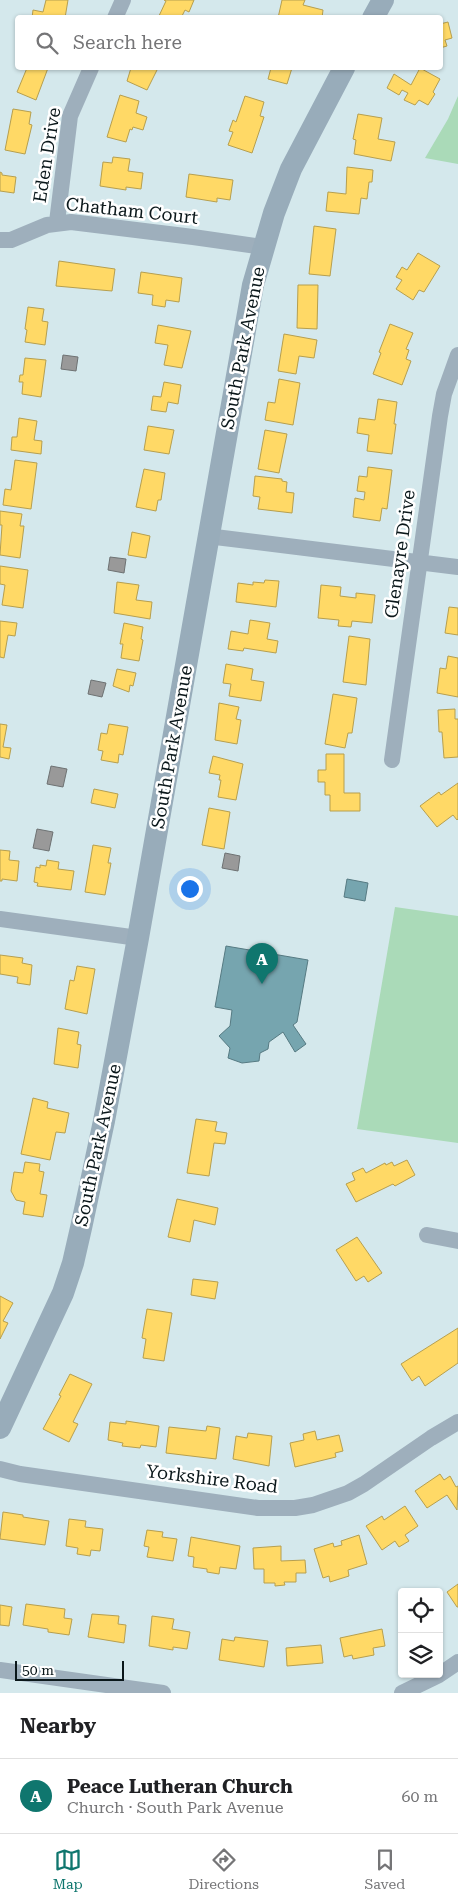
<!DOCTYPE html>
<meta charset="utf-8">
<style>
:root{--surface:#fff;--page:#f2f2f2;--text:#202124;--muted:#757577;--line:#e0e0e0;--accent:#0f766e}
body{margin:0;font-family:"Roboto Serif",serif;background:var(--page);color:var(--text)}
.controls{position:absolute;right:15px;bottom:15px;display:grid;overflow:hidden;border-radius:5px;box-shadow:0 1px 4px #0004}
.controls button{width:45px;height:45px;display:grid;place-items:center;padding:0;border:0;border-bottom:1px solid var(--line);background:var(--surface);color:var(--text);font:25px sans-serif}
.scale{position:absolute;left:15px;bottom:12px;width:109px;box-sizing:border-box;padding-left:5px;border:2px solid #0a171a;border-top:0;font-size:14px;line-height:18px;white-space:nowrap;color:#0a171a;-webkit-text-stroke:4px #fff;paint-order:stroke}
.you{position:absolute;left:189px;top:888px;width:18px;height:18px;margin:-12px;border:4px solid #fff;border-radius:50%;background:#1a73e8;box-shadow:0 0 0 8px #1a73e833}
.badge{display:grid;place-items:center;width:32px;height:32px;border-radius:50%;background:var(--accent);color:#fff;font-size:16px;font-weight:700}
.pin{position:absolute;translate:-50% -41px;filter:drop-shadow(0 1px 2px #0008)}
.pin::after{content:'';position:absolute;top:26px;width:18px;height:15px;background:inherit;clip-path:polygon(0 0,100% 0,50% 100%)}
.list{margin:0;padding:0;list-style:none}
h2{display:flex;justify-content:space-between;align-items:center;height:65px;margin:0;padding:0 20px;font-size:21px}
h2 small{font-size:16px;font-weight:400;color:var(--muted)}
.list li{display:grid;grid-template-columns:32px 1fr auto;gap:15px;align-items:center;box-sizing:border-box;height:75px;padding:0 20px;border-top:1px solid var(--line)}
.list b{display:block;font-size:19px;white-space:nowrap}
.list p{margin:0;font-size:16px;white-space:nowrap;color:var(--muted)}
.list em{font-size:16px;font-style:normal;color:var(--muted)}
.icon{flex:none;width:28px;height:28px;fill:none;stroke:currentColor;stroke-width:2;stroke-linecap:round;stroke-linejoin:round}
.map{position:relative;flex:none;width:458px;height:1693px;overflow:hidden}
.search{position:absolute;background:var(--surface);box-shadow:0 1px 4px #0004;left:15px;right:15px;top:15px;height:55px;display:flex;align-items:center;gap:12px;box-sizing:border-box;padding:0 18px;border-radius:5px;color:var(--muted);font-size:19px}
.sheet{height:140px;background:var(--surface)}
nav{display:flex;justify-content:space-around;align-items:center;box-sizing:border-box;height:70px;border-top:1px solid var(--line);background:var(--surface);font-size:14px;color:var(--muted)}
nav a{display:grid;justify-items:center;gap:2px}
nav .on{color:var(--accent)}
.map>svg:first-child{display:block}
.green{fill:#aadab8}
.homes{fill:#ffd966;stroke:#b69f4f}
.public{fill:#76a5af;stroke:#567a82}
.industry{fill:#999;stroke:#6e7273}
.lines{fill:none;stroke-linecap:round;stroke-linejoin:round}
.street{stroke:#9eafbc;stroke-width:16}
.secondary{stroke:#98acba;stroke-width:22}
.labels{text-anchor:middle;stroke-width:5;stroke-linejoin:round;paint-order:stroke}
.street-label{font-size:18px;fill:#0a171a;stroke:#fff}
</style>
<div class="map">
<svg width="458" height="1693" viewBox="0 0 458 1693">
<rect width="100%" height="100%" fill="#d4e8ec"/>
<path class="green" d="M458 96V164L425 158 448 119Z
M395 907 458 916V1143L357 1129Z"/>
<path class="homes" d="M46 0H68L65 18H32L33 10 43 12Z
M164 0H194L189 12 185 10 181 18H158L166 1Z
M282 0H305L303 5 323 10 322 18H278Z
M448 22 452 38 445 40 447 46 440 48V24Z
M27 68H48L36 100 17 92Z
M131 68H158L147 90 127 81Z
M271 68H292L287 84 268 79Z
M420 68 440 79 433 92 435 94 428 105 419 100 415 105 404 100 408 93 402 90 399 95 387 88 394 74 411 85Z
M120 95 139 101 136 113 147 117 143 130 133 127 132 130 130 129 126 142 107 137Z
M245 96 264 102 260 116 264 117 252 153 228 145 233 132 229 131 233 120 236 122Z
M13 109 31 112 29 124 32 125 25 154 5 150Z
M358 114 382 118 378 139 395 142 391 161 354 154 356 140 353 139Z
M113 157 130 159 128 171 143 173 141 189 126 187V190L100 186 103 162 112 163Z
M347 167 373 170 372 182H369L367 199 361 198 359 214 326 211 328 192 346 194Z
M0 172 2 173V175L16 177 14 193 0 191Z
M189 174 233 180 230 200 217 198V202L186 197Z
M314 226 336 229 330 276 309 274Z
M418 253 440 266 424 292 419 290 413 300 396 289 402 280 396 277 402 267 407 270Z
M59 261 115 269 112 291 56 286Z
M141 272 182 278 179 302 166 300 165 307 152 305 153 295 138 293Z
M298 285H318L317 329 297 328Z
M28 307 44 309 42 321 48 322 45 345 25 342 27 330 25 329Z
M390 324 413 333 406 349 409 350 406 359 411 361 402 385 373 374 381 353 379 352Z
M158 325 191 331 182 368 164 365 168 345 155 343Z
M284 334 317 340 314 358 299 356 296 374 278 371Z
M25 358 46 360 41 397 22 394 23 382H19L20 375H23Z
M279 379 300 383 293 425 265 420 268 402 275 403Z
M164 382 181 385 178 404 168 402 166 412 151 410 153 396 161 397Z
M378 399 397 402 394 424H396L392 454 367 451 369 435 357 433 359 418 375 420Z
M19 418 37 421 34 440 42 441 41 454 11 450 12 437H17Z
M148 426 174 430 169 454 144 450Z
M265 430 287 434 279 473 258 469Z
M15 460 37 463 31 509 3 505 5 489 11 490Z
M368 467 392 470 387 509 382 508 380 521 353 517 355 498 364 500 365 492 357 491 359 476 367 477Z
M144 469 165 473 161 500H158L156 511 136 507Z
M255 476 282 479V481L287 482 286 492 294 493 292 513 258 509 260 497 253 496Z
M0 511 22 514 20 526H24L20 558 0 555 2 525H0Z
M132 532 150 536 146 558 128 555Z
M0 566 28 570 23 608 2 605 5 585 0 584Z
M265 580 279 581 276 607 236 602 238 583 253 585V582L264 583Z
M117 582 139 585 136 600 152 602 150 619 114 613Z
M321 585 341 587 340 596 356 598V593L375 595 372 623 352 621 351 627 338 626 339 620 318 618Z
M449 607 458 608V635L445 633Z
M250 620 270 623 267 639 278 641 276 653 244 648 243 651 228 649 231 631 248 634Z
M0 621 17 623 15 636 8 635 4 658 0 657Z
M124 623 143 627 141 639 143 640 139 661 121 658 123 644H120Z
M349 636 370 639 366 685 343 682Z
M448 656 458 658V697L437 693 440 668 446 669Z
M226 664 253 669 251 680 264 682 261 701 229 696 231 684 223 683Z
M117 669 136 673 133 686 130 685 129 692 113 686Z
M333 694 357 698 352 733H348L345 748 325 744Z
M219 703 239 707 236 719 241 720 237 744 215 740Z
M455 709V719H458V757L444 758 442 732H439L438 710Z
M0 724 7 725 3 747 11 748 9 759 0 757Z
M109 724 128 727 123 755 119 754 118 763 101 760 103 751 98 750 101 733 107 734Z
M326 754H344V793H360V811H330V795H325V782H318V770H326Z
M213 756 243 764 236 800 218 797 221 780H219L220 775 209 773Z
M458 783V819L457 820 453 815 437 827 420 806 439 792 441 795Z
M94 789 118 794 115 808 91 803Z
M209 808 230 812 224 849 202 845Z
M93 845 111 848 108 863H111L105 895 85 892Z
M0 850 10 851 9 860 19 861 17 881 2 879V881H0Z
M47 860 59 862 58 869 74 871 71 890 37 886 38 883 34 882 36 867 40 868V865L46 866Z
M0 955 23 958 22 963 32 965 30 985 17 983 18 977 0 974Z
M77 966 95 969 87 1014 65 1009 70 980 74 981Z
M58 1028 79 1032 77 1044 81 1045 78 1068 54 1064Z
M33 1098 48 1102 47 1108 69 1113 65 1133 56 1132 50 1160 21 1154Z
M196 1119 217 1122 215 1131 227 1133 225 1144 214 1143 209 1176 187 1173Z
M407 1160 415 1175 395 1186 393 1184 356 1202 346 1184 355 1180 352 1173 363 1168 366 1173 385 1163 386 1165 392 1162 394 1166Z
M25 1162 40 1164 39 1171 44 1172 40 1194 47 1195 43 1217 23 1214 25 1202 16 1200 11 1191 14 1172 23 1173Z
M177 1199 218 1208 215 1225 194 1220 190 1242 168 1237Z
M357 1237 382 1273 368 1282 364 1276 356 1281 336 1250Z
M193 1279 218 1282 215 1299 191 1295Z
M0 1296 13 1303 3 1321 8 1323 0 1339Z
M147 1309 172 1313 164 1361 143 1358 146 1339 142 1338Z
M458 1328V1363L425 1386 419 1376 412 1381 401 1364Z
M70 1374 92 1384 73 1422 78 1424 69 1442 43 1429 61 1396 59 1395Z
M126 1421 159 1426 156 1447 141 1445 140 1448 122 1446 123 1443 108 1440 110 1422 126 1424Z
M207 1426 220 1428 216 1459 166 1453 169 1427 206 1431Z
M315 1431 317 1440 339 1435 343 1451 335 1453 336 1457 295 1467 290 1443 304 1440 303 1434Z
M248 1433 272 1436 269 1466 233 1459 236 1436 247 1438Z
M440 1474 444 1480 450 1476 456 1487 458 1486 457 1510 447 1495 427 1508 415 1491Z
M405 1506 418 1526 405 1535 409 1541 399 1547 395 1541 382 1550 366 1526 382 1516 384 1520Z
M3 1512 23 1515V1517L49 1521 45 1545 0 1539Z
M69 1519 86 1521 85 1527 103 1529 100 1551 91 1550 90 1556 77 1554 78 1548 66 1546Z
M147 1530 163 1532 162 1537 177 1539 173 1561 147 1557 149 1547 144 1546Z
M359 1535 367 1564 348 1570 349 1576 330 1582 329 1576 323 1578 314 1549 333 1543 334 1547 342 1545 341 1541Z
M191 1537 240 1546 236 1569 220 1567 219 1574 207 1572V1569L193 1567 194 1557 188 1556Z
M281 1546V1561L305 1560 306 1573H296V1582H284L285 1585 275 1586V1583H264V1569H254L253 1548Z
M458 1584V1607H457L447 1592Z
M26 1604 65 1609 64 1618 72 1619 69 1635 48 1632V1629L23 1625Z
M0 1605 12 1607 9 1626 0 1625Z
M92 1614 119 1616 118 1624 126 1625 124 1643 88 1637Z
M152 1616 174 1619 172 1629 190 1632 187 1649 173 1647V1650L149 1646Z
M382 1629 385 1646 373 1648 374 1655 353 1659 352 1655 344 1657 340 1638Z
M235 1637 268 1641 264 1667 219 1660 222 1639 234 1641Z
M321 1645 323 1663 287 1666 286 1648Z"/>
<path class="public" d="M347 879 368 883 365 901 344 897Z
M226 946 308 960 297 1022 293 1025 306 1044 295 1052 283 1032 269 1042 268 1049 260 1053 259 1061 242 1063 228 1058 230 1048 219 1036 230 1026 232 1010 215 1007Z"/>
<path class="industry" d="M63 355 78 357 76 371 61 369Z
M110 557 126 559 124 573 108 570Z
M91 680 106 683 102 697 88 694Z
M51 766 67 769 63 787 47 784Z
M37 829 53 832 49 851 33 848Z
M225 853 240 856 238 871 222 868Z"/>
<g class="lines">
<path class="street" d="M115 18 123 0
M57 222 70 116 91 68
M0 240H11L47 225 71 222 193 237 263 247
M207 536 458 567
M392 760 440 416 444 394 458 355
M0 919 138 938
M427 1235 458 1241
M0 1469 20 1474 258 1508H295L313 1505 348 1493 364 1484 431 1438 458 1422
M0 1670 163 1693
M402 1693 439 1675 458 1662"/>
<path class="secondary" d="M373 18 383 0
M0 1428 63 1293 73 1263 81 1228 104 1121 138 938 253 285 274 213 291 169 344 68"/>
</g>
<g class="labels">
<g class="street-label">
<text transform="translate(47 155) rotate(-81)" y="6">Eden Drive</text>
<text transform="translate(132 211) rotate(6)" y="6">Chatham Court</text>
<text transform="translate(243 348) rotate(-79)" y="6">South Park Avenue</text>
<text transform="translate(400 554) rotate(-82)" y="6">Glenayre Drive</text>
<text transform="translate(172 747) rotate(-80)" y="6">South Park Avenue</text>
<text transform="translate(98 1145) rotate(-78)" y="6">South Park Avenue</text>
<text transform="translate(212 1479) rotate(7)" y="6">Yorkshire Road</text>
</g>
</g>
</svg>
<div class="controls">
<button><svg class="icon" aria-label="locate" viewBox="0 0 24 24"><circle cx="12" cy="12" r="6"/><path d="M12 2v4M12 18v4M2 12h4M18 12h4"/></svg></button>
<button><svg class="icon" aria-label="layers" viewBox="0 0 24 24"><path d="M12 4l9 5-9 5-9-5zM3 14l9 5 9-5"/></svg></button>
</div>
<div class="scale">50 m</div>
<div class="you"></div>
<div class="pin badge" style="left:262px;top:984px">A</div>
<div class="search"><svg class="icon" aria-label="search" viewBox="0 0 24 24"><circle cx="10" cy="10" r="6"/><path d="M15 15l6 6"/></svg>Search here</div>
</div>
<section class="sheet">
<h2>Nearby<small></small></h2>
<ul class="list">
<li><span class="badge">A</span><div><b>Peace Lutheran Church</b><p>Church · South Park Avenue</p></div><em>60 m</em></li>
</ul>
</section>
<nav>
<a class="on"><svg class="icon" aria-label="map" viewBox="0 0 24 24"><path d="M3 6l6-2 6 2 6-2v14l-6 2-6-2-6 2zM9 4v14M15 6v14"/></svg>Map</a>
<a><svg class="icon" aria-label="directions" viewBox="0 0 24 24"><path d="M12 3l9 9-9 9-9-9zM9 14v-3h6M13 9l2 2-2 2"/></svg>Directions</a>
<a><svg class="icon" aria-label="saved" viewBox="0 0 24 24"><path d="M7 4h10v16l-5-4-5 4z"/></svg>Saved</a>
</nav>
